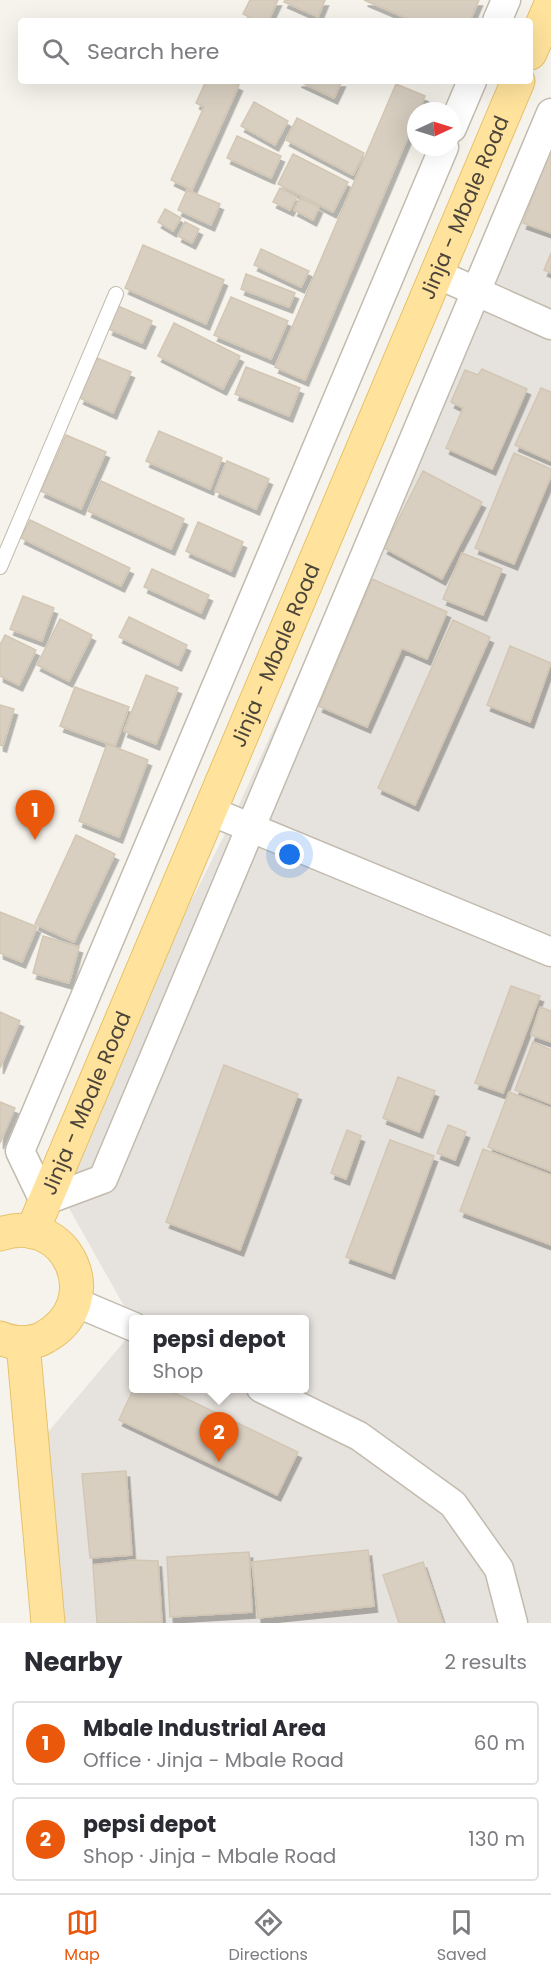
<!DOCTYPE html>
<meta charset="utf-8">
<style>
:root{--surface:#fff;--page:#f7f7f7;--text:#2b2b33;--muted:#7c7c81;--line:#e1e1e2;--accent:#ea580c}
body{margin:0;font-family:Poppins,sans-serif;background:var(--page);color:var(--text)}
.compass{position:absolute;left:407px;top:102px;width:54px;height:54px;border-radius:50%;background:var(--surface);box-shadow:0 6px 24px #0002;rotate:86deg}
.you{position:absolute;left:290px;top:855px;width:21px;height:21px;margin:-15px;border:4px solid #fff;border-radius:50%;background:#1a73e8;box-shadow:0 0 0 9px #1a73e833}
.badge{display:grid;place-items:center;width:39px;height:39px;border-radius:50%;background:var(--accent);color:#fff;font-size:20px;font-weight:700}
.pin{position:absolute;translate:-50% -50px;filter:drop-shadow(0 2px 3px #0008)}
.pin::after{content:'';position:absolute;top:32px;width:21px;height:18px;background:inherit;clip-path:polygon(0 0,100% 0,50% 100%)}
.popup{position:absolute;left:129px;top:1315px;width:180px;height:78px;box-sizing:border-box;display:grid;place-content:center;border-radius:6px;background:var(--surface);filter:drop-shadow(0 2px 4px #0005);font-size:20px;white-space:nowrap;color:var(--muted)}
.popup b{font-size:22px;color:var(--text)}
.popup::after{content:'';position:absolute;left:50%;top:100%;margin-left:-12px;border:12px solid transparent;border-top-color:var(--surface)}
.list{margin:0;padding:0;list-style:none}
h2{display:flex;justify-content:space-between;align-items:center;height:78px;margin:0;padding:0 24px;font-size:26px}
h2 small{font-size:20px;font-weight:400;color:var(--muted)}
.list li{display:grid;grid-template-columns:39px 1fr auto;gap:18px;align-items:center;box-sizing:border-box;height:84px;margin:0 12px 12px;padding:0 12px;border:2px solid var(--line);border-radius:6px}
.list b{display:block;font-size:22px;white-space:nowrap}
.list p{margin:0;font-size:20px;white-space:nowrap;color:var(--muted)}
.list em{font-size:20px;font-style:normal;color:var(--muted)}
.icon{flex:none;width:33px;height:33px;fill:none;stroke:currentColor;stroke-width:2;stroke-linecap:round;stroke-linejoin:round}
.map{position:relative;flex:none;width:551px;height:1623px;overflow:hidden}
.search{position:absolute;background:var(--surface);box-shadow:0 6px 24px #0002;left:18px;right:18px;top:18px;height:66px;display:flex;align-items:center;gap:15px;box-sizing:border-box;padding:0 21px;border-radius:6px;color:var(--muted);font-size:22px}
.sheet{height:270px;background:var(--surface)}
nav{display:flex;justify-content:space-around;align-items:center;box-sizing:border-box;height:84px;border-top:2px solid var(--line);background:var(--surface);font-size:16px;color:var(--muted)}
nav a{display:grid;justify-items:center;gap:3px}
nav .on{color:var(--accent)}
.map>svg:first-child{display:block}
.industrial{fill:#e6e2dd}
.building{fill:#d8cfc1;stroke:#d3c7b4;stroke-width:1.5;filter:url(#shadow)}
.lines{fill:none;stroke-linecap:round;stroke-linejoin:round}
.service-casing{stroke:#c2bbae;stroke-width:16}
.minor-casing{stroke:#c2bbae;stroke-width:31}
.primary-casing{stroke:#e6c16a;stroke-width:35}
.service{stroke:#fff;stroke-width:14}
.minor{stroke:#fff;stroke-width:28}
.primary{stroke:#ffe39c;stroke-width:33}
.labels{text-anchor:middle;stroke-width:5;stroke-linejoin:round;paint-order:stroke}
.street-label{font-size:21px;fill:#4b4439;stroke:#fff}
</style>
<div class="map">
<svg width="551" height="1623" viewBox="0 0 551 1623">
<defs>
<filter id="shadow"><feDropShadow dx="3.5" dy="6" stdDeviation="0" flood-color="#0004"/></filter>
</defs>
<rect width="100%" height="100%" fill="#f6f3ec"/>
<path class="industrial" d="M551 116V1623H58L43 1438 133 1331 134 1388H304V1320H134L133 1322 52 1178 234 816Z"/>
<path class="building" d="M250 0H278L268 21H257L243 14Z
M285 0H325L318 17 284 2Z
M364 0H479L470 21H413Z
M206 81H231L239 85 192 190 171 180 204 107 196 103Z
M298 81H342L334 98Z
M396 84 425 96 419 111H416V118L305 380 275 367Z
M254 102 288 121 275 145 241 126Z
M297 118 364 153 353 175 286 140Z
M237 136 281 156 271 178 227 158Z
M551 146V233L523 223Z
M293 154 348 182 333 212 278 184Z
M280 188 297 197 290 210 273 202Z
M187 190 220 204 211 225 178 210Z
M300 198 319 207 313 220 294 210Z
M165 209 181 218 173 231 158 222Z
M185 222 199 229 192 243 178 236Z
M143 245 224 280 206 324 125 288Z
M261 249 309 271 301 287 254 265Z
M551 253V273L544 270Z
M246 274 295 293 289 307 241 289Z
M231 297 288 321 271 359 214 335Z
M118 306 152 321 142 343 109 329Z
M174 323 240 356 223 389 158 356Z
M97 358 131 372 113 413 80 398Z
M246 367 300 388 289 416 235 394Z
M482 369 527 389 492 469 446 448 463 408 451 402 465 370 478 375Z
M541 388 551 392V461L515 445Z
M159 431 222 458 210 489 146 461Z
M66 435 106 452 81 509 41 491Z
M514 453 551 469V476L514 564 475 548Z
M227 461 269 479 256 509 215 491Z
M423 471 482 502 442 579 384 548Z
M101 481 184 519 171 549 88 511Z
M30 520 130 568 121 586 21 538Z
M198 522 243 542 231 571 186 551Z
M462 553 502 569 483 615 443 599Z
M152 569 209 595 201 613 144 587Z
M372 579 447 612 427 659 402 648 367 727 319 706Z
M23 596 54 608 42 641 10 629Z
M129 617 187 645 178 665 119 637Z
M60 619 92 635 69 681 37 665Z
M453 620 490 637 415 805 378 788Z
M5 635 36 650 19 685 0 676V645Z
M510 646 551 663 530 722 487 705Z
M146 675 178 688 156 744 124 731Z
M75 687 129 707 115 746 60 726Z
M0 705 14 709 3 746 0 745Z
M107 744 148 760 119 837 79 821Z
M76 835 115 854 74 942 35 924Z
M0 912 37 927 22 962 0 953Z
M43 936 79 947 69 983 33 973Z
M511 986 540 996 503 1093 475 1083Z
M540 1007 551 1011V1042L531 1035Z
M0 1012 20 1021 0 1068Z
M533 1042 551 1050V1104L515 1090Z
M224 1065 298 1094 240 1250 166 1222Z
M398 1077 435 1091 419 1132 383 1118Z
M509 1092 551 1108V1171L488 1147Z
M0 1102 15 1108 0 1143Z
M448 1125 466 1132 455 1160 437 1153Z
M347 1130 361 1136 346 1179 331 1173Z
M390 1140 434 1156 391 1273 346 1257Z
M483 1149 551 1175V1245L460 1211Z
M134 1388H164L298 1452 277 1495 119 1420Z
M126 1471 132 1555 90 1558 82 1474Z
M368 1550 374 1606 258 1618 252 1562Z
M249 1552 252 1612 170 1617 167 1557Z
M133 1560 158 1561 162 1622 97 1623 93 1565Z
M423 1562 443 1623H399L383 1575Z"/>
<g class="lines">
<g class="service-casing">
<path id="service" d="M0 567 116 294"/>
</g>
<g class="minor-casing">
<path id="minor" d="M497 21 506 0
M452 128 472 81
M444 147 20 1151 44 1201 103 1179 551 113
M435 273 551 325
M208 810 551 952
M75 1302 134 1327
M261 1388 359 1436 453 1504 499 1569 513 1623"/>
</g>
<g class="primary-casing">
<g id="primary">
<path d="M530 53 551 4"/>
<path id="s1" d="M32 1232 518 81"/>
<path d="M0 1234C68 1211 108 1302 45 1337 32 1345 13 1344 0 1338"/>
<path d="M23 1343 48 1623"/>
</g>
</g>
<use href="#service" class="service"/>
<use href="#minor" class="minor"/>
<use href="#primary" class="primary"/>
</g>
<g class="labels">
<g class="street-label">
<text dy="7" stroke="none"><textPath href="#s1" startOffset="1112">Jinja - Mbale Road</textPath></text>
<text dy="7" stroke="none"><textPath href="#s1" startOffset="626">Jinja - Mbale Road</textPath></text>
<text dy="7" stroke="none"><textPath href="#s1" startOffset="140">Jinja - Mbale Road</textPath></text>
</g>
</g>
</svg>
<svg class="compass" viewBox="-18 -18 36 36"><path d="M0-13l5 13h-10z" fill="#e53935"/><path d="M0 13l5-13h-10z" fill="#7c7c81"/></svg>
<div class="you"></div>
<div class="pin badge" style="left:35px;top:840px">1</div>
<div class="pin badge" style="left:219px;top:1462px">2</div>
<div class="popup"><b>pepsi depot</b>Shop</div>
<div class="search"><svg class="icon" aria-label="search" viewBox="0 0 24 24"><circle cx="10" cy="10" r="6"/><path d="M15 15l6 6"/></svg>Search here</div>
</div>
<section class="sheet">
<h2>Nearby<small>2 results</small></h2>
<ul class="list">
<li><span class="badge">1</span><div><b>Mbale Industrial Area</b><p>Office · Jinja - Mbale Road</p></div><em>60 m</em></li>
<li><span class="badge">2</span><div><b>pepsi depot</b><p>Shop · Jinja - Mbale Road</p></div><em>130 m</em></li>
</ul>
</section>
<nav>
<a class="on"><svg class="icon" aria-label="map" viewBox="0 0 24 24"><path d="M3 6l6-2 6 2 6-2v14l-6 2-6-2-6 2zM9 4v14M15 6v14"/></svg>Map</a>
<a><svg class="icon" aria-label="directions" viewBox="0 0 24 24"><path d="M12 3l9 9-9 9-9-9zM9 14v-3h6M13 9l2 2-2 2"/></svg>Directions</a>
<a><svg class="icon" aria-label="saved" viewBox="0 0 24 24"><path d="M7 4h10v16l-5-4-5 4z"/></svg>Saved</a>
</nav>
